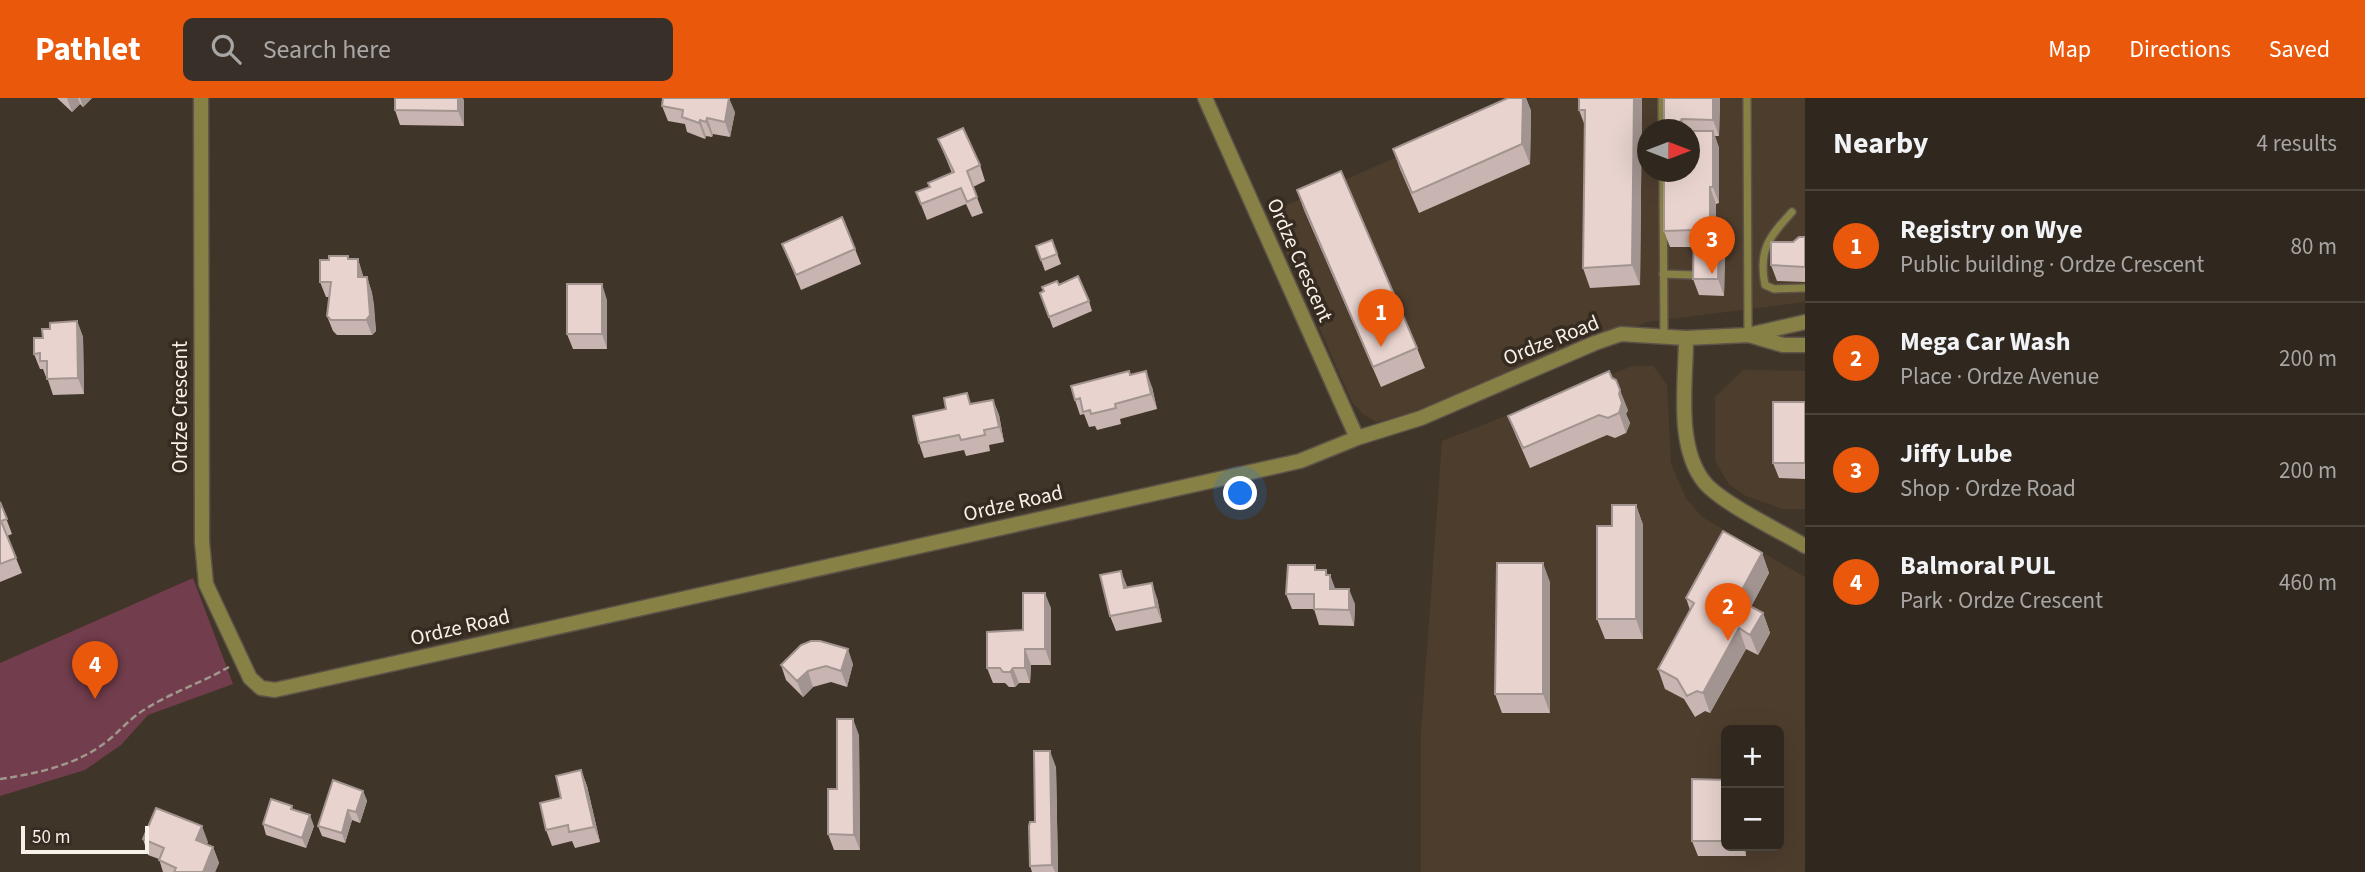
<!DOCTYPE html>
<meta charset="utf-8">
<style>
:root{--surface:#30281f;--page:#383028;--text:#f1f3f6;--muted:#a8a6a4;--line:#4b443d;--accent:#ea580c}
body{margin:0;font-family:"Source Sans 3",sans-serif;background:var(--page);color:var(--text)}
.controls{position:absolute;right:21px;bottom:21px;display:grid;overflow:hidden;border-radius:10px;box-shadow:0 7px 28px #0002}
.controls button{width:63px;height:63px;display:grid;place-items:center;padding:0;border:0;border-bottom:2px solid var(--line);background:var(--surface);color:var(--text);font:35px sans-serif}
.compass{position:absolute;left:1637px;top:21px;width:63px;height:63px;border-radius:50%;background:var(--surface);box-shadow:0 7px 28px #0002;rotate:90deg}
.scale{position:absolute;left:21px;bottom:18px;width:128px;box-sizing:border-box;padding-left:7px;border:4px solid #f8f1e9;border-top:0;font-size:19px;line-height:24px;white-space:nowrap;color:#f8f1e9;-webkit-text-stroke:5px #352b20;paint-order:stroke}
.you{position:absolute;left:1241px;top:396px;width:24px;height:24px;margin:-18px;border:5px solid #fff;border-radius:50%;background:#1a73e8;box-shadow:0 0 0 10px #1a73e833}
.badge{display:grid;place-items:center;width:46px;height:46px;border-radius:50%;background:var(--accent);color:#fff;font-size:23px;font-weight:700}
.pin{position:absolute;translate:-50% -58px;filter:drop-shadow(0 2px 4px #0008)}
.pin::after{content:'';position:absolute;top:37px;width:24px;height:21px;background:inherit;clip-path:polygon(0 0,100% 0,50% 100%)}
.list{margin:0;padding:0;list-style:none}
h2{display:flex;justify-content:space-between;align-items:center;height:91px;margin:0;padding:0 28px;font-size:30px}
h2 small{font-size:23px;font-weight:400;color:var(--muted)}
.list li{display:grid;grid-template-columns:46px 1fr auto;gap:21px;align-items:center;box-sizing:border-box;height:112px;padding:0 28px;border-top:2px solid var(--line)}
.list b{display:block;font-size:26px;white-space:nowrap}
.list p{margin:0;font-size:23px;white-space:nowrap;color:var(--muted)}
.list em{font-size:23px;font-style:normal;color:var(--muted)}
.icon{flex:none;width:38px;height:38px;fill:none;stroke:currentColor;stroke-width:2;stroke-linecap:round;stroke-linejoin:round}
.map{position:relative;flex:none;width:1805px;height:774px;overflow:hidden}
header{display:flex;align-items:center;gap:42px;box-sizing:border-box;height:98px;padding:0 35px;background:var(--accent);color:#fff}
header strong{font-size:33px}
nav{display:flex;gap:38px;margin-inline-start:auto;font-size:24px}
.search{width:490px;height:63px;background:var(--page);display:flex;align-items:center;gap:18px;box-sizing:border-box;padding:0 24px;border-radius:10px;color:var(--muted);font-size:26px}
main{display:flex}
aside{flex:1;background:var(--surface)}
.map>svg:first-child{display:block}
.built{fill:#4d3d2d;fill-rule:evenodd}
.green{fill:#723d4c}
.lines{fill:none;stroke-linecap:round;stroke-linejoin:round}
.service-casing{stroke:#5d5348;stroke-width:10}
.minor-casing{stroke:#5d5348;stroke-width:17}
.path{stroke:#a0978d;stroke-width:2.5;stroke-dasharray:7 3.5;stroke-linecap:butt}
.service{stroke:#878146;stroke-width:7}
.minor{stroke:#878146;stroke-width:14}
.wall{fill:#c8b5b1}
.shaded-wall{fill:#a29490}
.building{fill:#e8d3ce;stroke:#a29490;stroke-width:2}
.labels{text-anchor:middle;stroke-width:7;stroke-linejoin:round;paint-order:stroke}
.street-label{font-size:21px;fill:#f8f1e9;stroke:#352b20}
</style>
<header>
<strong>Pathlet</strong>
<div class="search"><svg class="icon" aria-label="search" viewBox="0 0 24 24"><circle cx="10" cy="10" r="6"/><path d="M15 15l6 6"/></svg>Search here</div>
<nav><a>Map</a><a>Directions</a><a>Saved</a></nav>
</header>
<main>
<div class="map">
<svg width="1805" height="774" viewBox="0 0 1805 774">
<rect width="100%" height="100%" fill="#403529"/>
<path class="built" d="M1532 0H1805V204L1647 224 1422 312 1377 324 1363 316 1352 304 1269 115ZM1647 32H1689V74H1647Z
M1632 268H1653L1667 287 1671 366 1686 400 1702 419 1805 479V774H1421V634L1442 343ZM1726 632H1779V748H1726Z
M1743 272 1805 273V411H1782L1744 397 1729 386 1715 363V299Z"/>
<path class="green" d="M193 480 233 586 148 617 121 647 85 672 0 698V565Z"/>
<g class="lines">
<g class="service-casing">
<path id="service" d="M1662 0V32
M1747 0 1748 237
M1663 74 1664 239
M1792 114C1769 139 1758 152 1765 187L1774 191 1805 190
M1663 176 1693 177"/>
</g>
<g class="minor-casing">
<path id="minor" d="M201 0 202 444 206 486 250 580 261 590 275 592 1300 363 1357 340 1421 320 1595 245 1621 236 1686 240 1748 237 1805 224
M1205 0 1357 340
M1749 237 1783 247H1805
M1686 240C1686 284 1675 349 1705 385 1722 405 1780 433 1805 448"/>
</g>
<path class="path" d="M0 681C34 676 73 668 102 647 118 636 128 621 147 610 173 594 203 584 229 569"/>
<use href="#service" class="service"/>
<use href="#minor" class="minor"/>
</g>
<path class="wall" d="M57 0H92L83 9 80 6 72 14Z
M1508 0H1526L1531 13 1530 66 1419 115 1400 71 1393 51Z
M1579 0H1642L1640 187 1590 190 1583 170 1585 28 1579 12Z
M1720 0 1719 38H1715L1719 50V105L1716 106V135L1725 151 1724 198 1699 197 1693 181V149H1670L1664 133 1690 74V32H1664Z
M464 2V28L400 27 395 12Z
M662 8 735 14 730 39 713 36 712 39 706 38 705 41 687 34 685 26 668 23Z
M938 41 980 67 985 83 973 89 983 115 972 119 966 106 927 122 916 94 930 89 952 75Z
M1297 92 1417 250 1425 270 1381 289 1304 112Z
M1805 139V184L1777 183 1771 167 1793 144Z
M1052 142 1061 166 1045 173 1036 148Z
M782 146 855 151 861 166 801 192Z
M348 158 349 161H358L363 179H367L372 195 376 233 372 237H337L333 233 327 218 329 199H326L320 184 329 162Z
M1040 195 1089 203 1092 213 1053 230Z
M607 202V251H573L567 236Z
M77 223 83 239 84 296 53 297 47 279H46L43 271H40L34 256 43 240 50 231Z
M1152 289 1157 311 1120 321 1121 326 1097 332 1095 328 1089 329 1084 316 1080 317 1075 302Z
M993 302 999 317 1004 344 989 347 990 353 966 358 964 352 924 360 919 345 972 306Z
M1805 304V381L1779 380 1773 365Z
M1628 312 1626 316 1630 325 1626 335 1615 340 1607 337 1530 370 1516 338 1508 318Z
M0 404 12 436 7 438 22 475 0 484Z
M1636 407 1643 427V541H1605L1597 521 1612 428Z
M1762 455 1769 475 1751 509 1763 515 1770 535 1758 557 1746 551 1710 615 1705 613 1695 619 1684 601 1665 591 1658 571 1690 512 1686 500Z
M1315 467 1316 472 1330 477 1335 491 1355 506 1354 528 1319 527 1314 511H1292L1286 496Z
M1550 484V615H1502L1495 596Z
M1127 489 1157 500 1162 524 1116 533 1110 518Z
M1051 510V567H1031L1030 585H1019L1015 589H1009L1005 585H993L987 570 1023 532Z
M853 566 847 589 831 584 813 589 803 599 786 582 781 567Z
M859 637 860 752H834L828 736 837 691Z
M1056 669 1058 774H1032L1030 768 1035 724Z
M581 672 587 688 600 744 575 750 572 743 552 748 546 732 561 700Z
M1726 682V748H1746V758H1698L1692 743Z
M363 693 367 703 360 725 352 722 345 745 322 738 318 728Z
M292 708 293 712 314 728 306 750 266 737 263 726Z
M143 741 208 744 206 747 213 749 219 765 215 774H163L159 761 148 757Z"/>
<path class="shaded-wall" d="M67 0H78L80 6 72 14Z
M80 0H92L83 9Z
M458 0H463L464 2V28L458 13Z
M729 0 735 14 730 39 725 24Z
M1523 0H1526L1531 13 1530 66 1522 46Z
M1634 0H1642L1640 187 1632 167Z
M1713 0H1720L1719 38 1713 22Z
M707 20 713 36 712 39 706 24Z
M1682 21 1686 32H1678L1677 27Z
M700 22 706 38 705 41 699 25Z
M1713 33 1719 50V105L1713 89Z
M1710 89 1716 106V151L1710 135Z
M1719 135 1725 151 1724 198 1718 181Z
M358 161 363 177V195L358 179Z
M367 179 372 195 374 206 376 233 372 237 366 222Z
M602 186 607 202V251L602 236Z
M77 223 83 239 84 296 78 280Z
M1146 273 1152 289 1157 311 1151 296Z
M1620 292 1628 312 1626 316 1630 325 1626 335 1619 315V296Z
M993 302 999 317 1004 344 999 329Z
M1636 407 1643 427V541L1636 521Z
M1762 455 1769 475 1744 521 1737 501Z
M1543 465 1550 484V615L1543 596Z
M1326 472 1330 483V477L1336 493 1330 491 1326 477Z
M1121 473 1127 488 1130 505 1124 490Z
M1152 485 1157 500 1162 524 1156 509Z
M1349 491 1355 506 1354 528 1349 512Z
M1045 495 1051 510V567L1045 551Z
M1763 515 1770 535 1758 557 1750 537Z
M1739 530 1746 551 1710 615 1703 595Z
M848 551 853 566 847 589 841 573Z
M1025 551 1031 567 1030 585 1025 570Z
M1013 570 1019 585 1015 589 1010 574Z
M808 573 813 589 803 599 797 583Z
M853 621 859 637 860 752 854 737Z
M1050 653 1056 669 1058 774H1055L1052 767Z
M581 672 587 688 600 744 594 729Z
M363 693 367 703 360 725 356 714Z
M348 712 352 722 345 745 342 735Z
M310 717 314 728 306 750 302 740Z
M202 728 208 744 202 758 196 742Z
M1743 748H1746V758Z
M213 749 219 765 215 774H203Z"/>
<path class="building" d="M395 0H458V13L395 12Z
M663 0H729L725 24 707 20 706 24 700 22 699 25 682 19 683 12 662 8Z
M1508 0H1523L1522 46 1412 95 1393 51Z
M1579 0H1634L1632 167 1583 170 1585 12H1579Z
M1664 0H1713V22L1682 21 1677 27 1679 32H1664Z
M963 30 980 67 967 73 977 99 967 104 961 90 921 106 916 94 930 89 928 85 954 74 938 41Z
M1690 33H1713V89H1710V135H1719L1718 181H1693L1694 132 1664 133V74H1690Z
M1341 73 1417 250 1373 269 1297 92Z
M842 119 855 151 796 177 782 146Z
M1799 139H1805V169L1771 167V144H1793Z
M1052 142 1057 156 1041 162 1036 148Z
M329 158H348V161H358V179H367L368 190 370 217 366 222H331L327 218 331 184H320V162H329Z
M1078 178 1089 203 1049 219 1040 195 1044 193 1042 189 1057 183 1059 187Z
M567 186H602V236H567Z
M77 223 78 280 47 281V263H40V255L34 256V240H43L42 231H50V225Z
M1129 273 1130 277 1146 273 1151 296 1115 306 1116 310 1091 316 1090 312 1083 314 1080 300 1075 302 1071 288Z
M1609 273 1612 280 1616 282 1620 292 1619 296 1622 305 1619 315 1608 320 1599 317 1523 350 1508 318Z
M967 295 970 306 993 302 999 329 984 332 985 337 961 342 959 337 919 345 913 318 946 311 944 300Z
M1773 304H1805V365H1773Z
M0 404 7 421 1 423 16 460 0 466Z
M1612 407H1636V521H1597V428H1612Z
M1723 433 1762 455 1737 501 1763 515 1750 537 1739 530 1703 595 1697 593 1687 598 1677 581 1658 571 1694 505 1686 500Z
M1497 465H1543V596H1495Z
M1288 467H1315V472H1326V477H1330V491H1349V512L1314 511V496H1286Z
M1121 473 1124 490 1152 485 1156 509 1110 518 1100 477Z
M1023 495H1045V551H1025V570H1013L1010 574H1003L1000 570H987V534L1023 532Z
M811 543H820L848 551 841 573 826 568 808 573 797 583 781 567 801 547Z
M837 621H853L854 737 828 736V691H837Z
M1034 653H1050L1052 767 1030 768 1029 728 1030 724H1035Z
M581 672 594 729 569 734 568 727 546 732 540 705 561 700 556 678Z
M1692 681 1726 682V743H1692Z
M333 682 363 693 356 714 348 712 342 735 318 728Z
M271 701 292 708 291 711 310 717 302 740 263 726Z
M156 710 202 728 196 742 213 749 203 774H174L176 770 159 762 164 750 143 741Z"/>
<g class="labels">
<g class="street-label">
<text transform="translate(1300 162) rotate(66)" y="7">Ordze Crescent</text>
<text transform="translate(1551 242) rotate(-22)" y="7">Ordze Road</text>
<text transform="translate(180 309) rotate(-90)" y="7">Ordze Crescent</text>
<text transform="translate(1013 405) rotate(-13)" y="7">Ordze Road</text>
<text transform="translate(460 529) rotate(-13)" y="7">Ordze Road</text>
</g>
</g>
</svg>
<div class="controls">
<button>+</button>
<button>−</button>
</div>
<svg class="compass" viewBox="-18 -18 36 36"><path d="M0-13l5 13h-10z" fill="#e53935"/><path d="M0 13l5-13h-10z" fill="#a8a6a4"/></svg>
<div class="scale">50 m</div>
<div class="you"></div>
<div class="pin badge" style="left:1381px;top:249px">1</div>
<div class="pin badge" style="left:1728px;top:543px">2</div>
<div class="pin badge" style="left:1712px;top:176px">3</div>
<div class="pin badge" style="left:95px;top:601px">4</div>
</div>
<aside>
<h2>Nearby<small>4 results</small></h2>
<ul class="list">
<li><span class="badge">1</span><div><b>Registry on Wye</b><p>Public building · Ordze Crescent</p></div><em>80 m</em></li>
<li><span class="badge">2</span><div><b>Mega Car Wash</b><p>Place · Ordze Avenue</p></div><em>200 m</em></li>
<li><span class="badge">3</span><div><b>Jiffy Lube</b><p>Shop · Ordze Road</p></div><em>200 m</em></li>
<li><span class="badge">4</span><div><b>Balmoral PUL</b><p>Park · Ordze Crescent</p></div><em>460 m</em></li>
</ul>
</aside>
</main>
